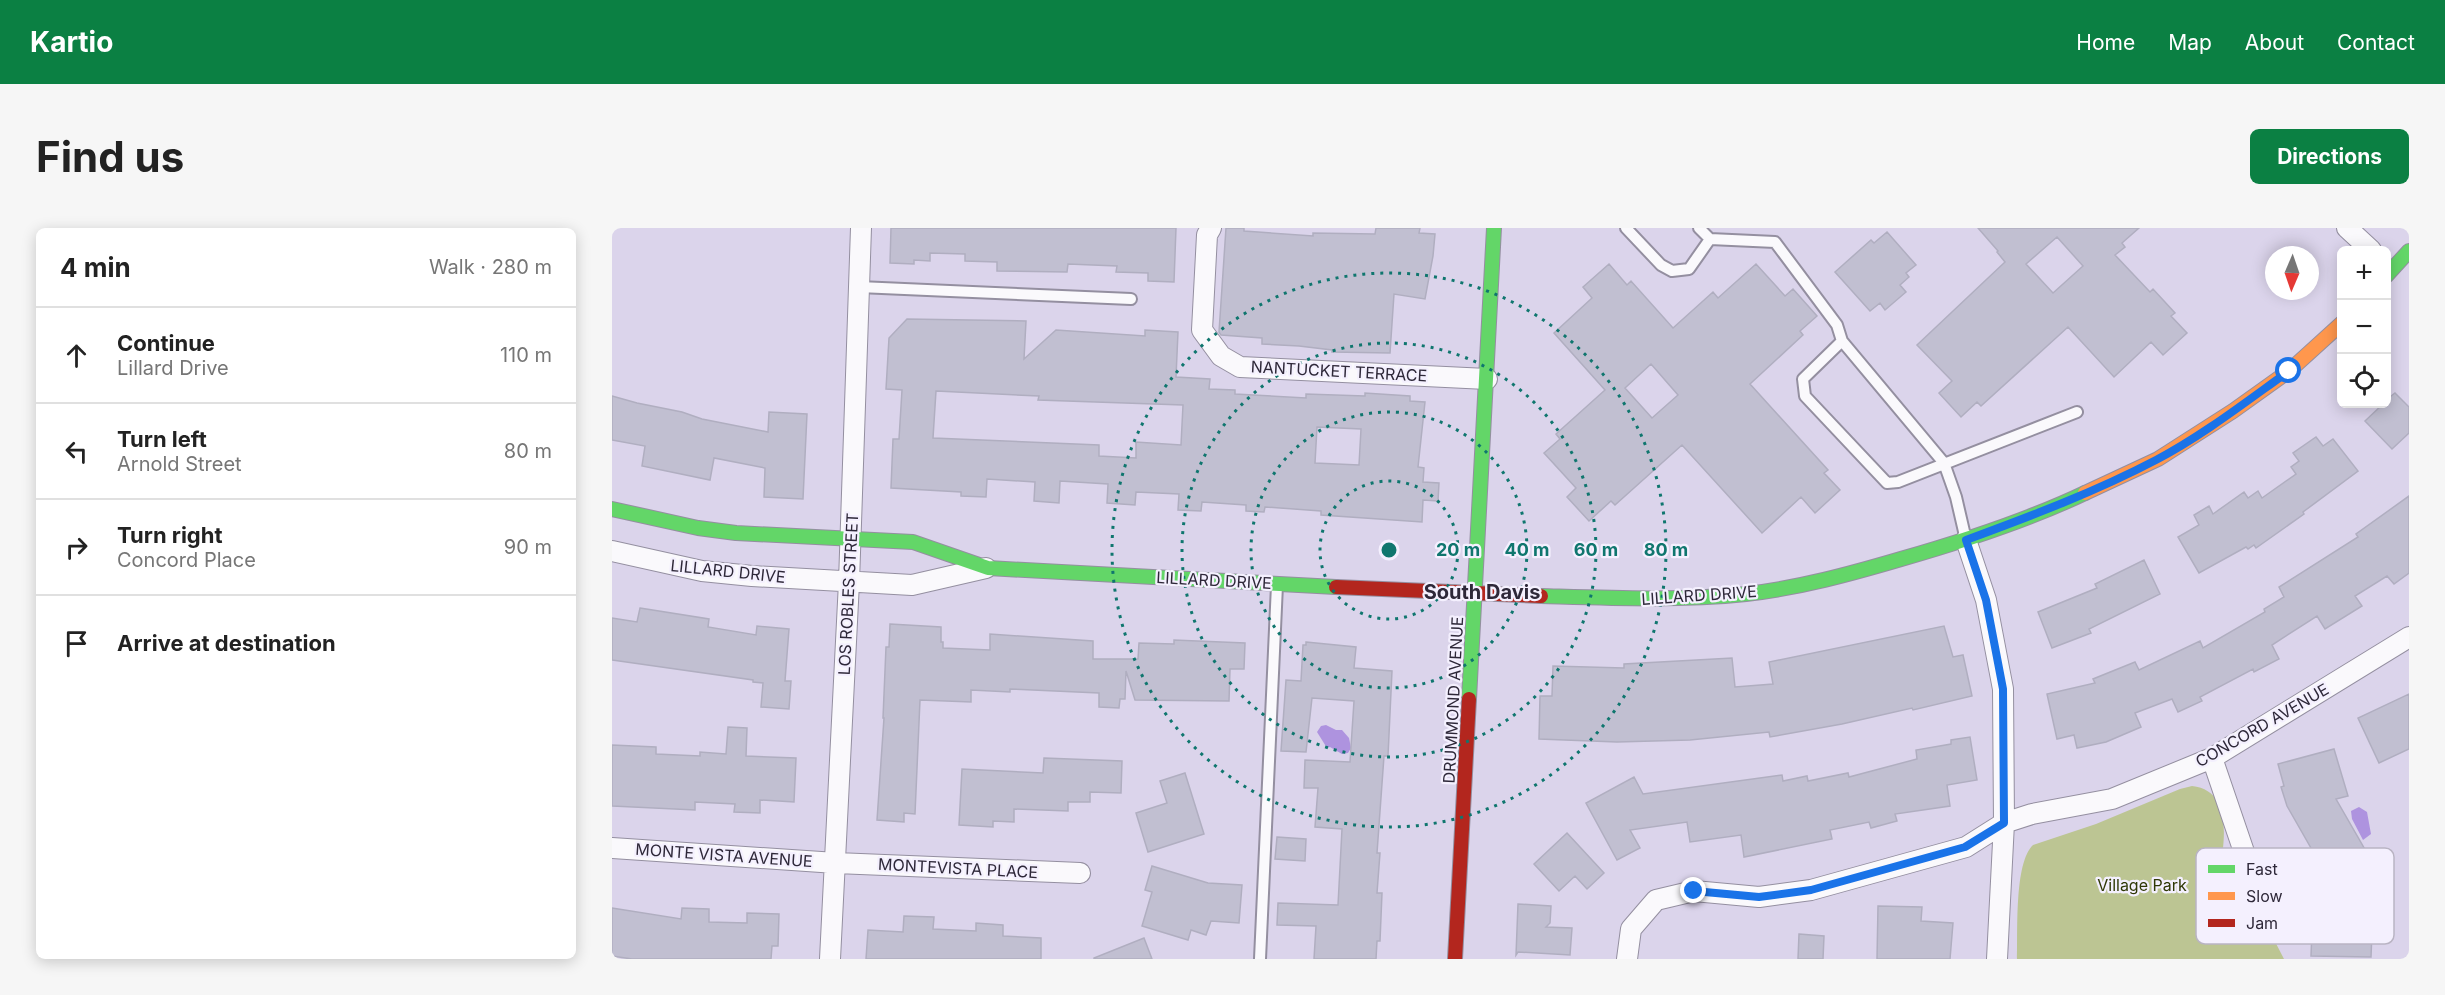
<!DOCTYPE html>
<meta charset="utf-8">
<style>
:root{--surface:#fff;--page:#f6f6f6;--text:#222;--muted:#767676;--line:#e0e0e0;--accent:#0b8043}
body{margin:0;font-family:Inter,sans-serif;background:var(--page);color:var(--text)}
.controls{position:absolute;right:18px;top:18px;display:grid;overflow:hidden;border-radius:9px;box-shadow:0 3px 15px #0003}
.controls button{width:54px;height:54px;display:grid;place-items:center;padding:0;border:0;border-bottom:2px solid var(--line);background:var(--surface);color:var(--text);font:30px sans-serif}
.compass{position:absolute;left:1653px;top:18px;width:54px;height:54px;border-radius:50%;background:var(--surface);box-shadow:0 3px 15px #0003;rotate:182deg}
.stop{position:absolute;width:18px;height:18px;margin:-14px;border:4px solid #1a73e8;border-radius:50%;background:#fff}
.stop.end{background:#1a73e8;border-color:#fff;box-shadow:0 2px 6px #0008}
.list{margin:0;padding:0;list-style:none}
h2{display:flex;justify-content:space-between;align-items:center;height:78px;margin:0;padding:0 24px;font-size:26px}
h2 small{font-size:20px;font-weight:400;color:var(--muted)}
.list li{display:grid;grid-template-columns:39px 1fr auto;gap:18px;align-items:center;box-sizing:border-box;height:96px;padding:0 24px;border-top:2px solid var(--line)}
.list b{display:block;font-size:22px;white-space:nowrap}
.list p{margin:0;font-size:20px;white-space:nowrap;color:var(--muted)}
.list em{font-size:20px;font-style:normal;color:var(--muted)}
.icon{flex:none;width:33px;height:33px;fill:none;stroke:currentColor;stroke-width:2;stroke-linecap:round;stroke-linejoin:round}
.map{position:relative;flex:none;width:1797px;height:731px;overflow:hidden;border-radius:9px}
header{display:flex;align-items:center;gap:36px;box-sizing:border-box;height:84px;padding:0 30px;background:var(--accent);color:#fff}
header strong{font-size:28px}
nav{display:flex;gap:33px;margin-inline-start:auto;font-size:21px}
.intro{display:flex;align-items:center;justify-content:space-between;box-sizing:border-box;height:144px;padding:0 36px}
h1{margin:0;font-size:42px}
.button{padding:15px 27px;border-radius:9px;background:var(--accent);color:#fff;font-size:21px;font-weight:700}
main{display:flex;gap:36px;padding:0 36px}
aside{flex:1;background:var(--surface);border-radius:9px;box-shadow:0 3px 15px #0003}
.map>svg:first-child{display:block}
.green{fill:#bcc593}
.water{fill:#ae93df}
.building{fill:#c1bfd1;stroke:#b0aec0;stroke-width:1.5;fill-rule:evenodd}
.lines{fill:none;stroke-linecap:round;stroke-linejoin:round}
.lane-casing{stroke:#948fa0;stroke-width:14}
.street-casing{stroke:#948fa0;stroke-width:22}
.fast-casing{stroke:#948fa0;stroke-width:16}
.slow-casing{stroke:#948fa0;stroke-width:16}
.jam-casing{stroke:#948fa0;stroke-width:16}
.lane{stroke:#faf9fc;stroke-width:10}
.street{stroke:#faf9fc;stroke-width:20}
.fast{stroke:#63d668;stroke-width:14}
.slow{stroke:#ff974d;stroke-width:14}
.jam{stroke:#b3261e;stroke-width:14}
.route{stroke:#1a73e8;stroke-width:8}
.ring{fill:none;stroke:#0f766e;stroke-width:3;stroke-dasharray:3 6}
.labels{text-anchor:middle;stroke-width:4.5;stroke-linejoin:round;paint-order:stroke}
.street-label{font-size:16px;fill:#2e2839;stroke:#f4f0fe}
.park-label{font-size:16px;fill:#2f3805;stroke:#f4f0fe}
.quarter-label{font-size:20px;font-weight:bold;fill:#2e2839;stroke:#f4f0fe}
.key{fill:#f4f0fe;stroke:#b9b4c3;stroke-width:1.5}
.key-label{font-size:16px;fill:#2e2839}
.centre{fill:#0f766e;stroke:#f4f0fe;stroke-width:3}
.ring-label{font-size:18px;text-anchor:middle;font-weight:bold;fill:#0f766e;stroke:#f4f0fe;stroke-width:4.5;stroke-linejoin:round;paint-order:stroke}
</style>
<header>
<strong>Kartio</strong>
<nav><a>Home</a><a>Map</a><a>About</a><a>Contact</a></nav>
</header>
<div class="intro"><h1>Find us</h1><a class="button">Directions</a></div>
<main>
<aside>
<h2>4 min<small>Walk · 280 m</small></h2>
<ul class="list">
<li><svg class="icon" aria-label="ahead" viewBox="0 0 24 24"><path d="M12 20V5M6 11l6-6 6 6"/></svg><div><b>Continue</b><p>Lillard Drive</p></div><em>110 m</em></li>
<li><svg class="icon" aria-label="left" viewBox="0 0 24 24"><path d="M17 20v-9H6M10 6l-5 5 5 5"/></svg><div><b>Turn left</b><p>Arnold Street</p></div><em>80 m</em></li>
<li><svg class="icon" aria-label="right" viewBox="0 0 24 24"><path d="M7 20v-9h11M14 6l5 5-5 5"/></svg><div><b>Turn right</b><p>Concord Place</p></div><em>90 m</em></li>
<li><svg class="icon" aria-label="arrive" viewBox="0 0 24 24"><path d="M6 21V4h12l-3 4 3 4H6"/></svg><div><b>Arrive at destination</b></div></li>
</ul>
</aside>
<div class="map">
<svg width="1797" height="731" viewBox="0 0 1797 731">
<rect width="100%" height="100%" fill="#dbd4eb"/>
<path class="green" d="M1580 558C1620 562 1613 612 1608 641 1606 647 1603 653 1603 659 1602 667 1604 675 1606 682L1628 702 1636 716 1657 702 1672 731H1405C1406 704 1402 635 1421 617L1484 596 1568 561Z"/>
<path class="water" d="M714 497 724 502H730L737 510 739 520 736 525 730 526 718 519 715 520 705 504 709 498Z
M1747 579 1755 584 1759 606 1751 612 1740 591 1739 583Z"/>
<path class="building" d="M279 0H564L562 54 536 53V45L504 44 505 38 456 36 455 44 385 43V34L353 33V26L318 25V33L302 32V36L278 35Z
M614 0H632V3L701 8V5L763 6 764 0H808L807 5 823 6 821 28 813 71 782 66 778 125 720 124V122L687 118 650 116V110L609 107 607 104Z
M1366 0H1527L1510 15 1513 19 1503 27 1538 64 1541 61 1563 85 1559 88 1575 105 1551 127 1539 114 1502 149 1456 99 1369 178 1365 174 1349 189 1327 165 1340 153 1305 117 1393 34 1385 24 1386 23ZM1445 9 1471 38 1441 65 1414 36Z
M1275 4 1304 37 1294 45 1297 49 1288 57 1294 64 1273 82 1268 75 1258 83 1223 44 1259 12 1262 15Z
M997 36 1015 57 1019 53 1061 100 1101 64 1106 70 1144 36 1173 68 1181 61 1205 88 1188 103 1191 107 1138 156 1216 242 1212 245 1228 262 1203 285 1189 269 1150 305 1070 217 1003 277 999 273 977 293 955 269 964 260 932 225 948 211 944 206 993 162 942 105 980 70 971 59ZM1039 136 1066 167 1040 190 1013 160Z
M295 91 414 93 412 131 444 102 533 108V102L566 104 564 149 598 151 597 161 623 162V166L694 170V166L753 168V165L798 168V173L813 174 806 239 812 240 811 254 827 255 826 273 811 272 810 294 709 287V283L653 279 652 284 634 283V277L590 274 589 283 566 282 567 266 524 264 523 277 495 275 496 256 448 253 447 275 422 273 423 254 375 251 374 269 349 268V264L279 260 281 211H287L290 162 274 161 277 110ZM324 163 427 168 426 172 571 177 569 217 524 214V230L487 228V217L321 210ZM705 199 749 201 747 237 703 235Z
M1783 165 1797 179V205L1780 221 1753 193 1771 176H1774V172Z
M0 168 25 175 70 184 90 191 156 204 157 184 195 186 191 271 152 269 153 240 102 230 98 252 30 238 33 218 0 212Z
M1704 209 1711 218 1721 211 1746 243 1691 284 1692 286 1644 320 1642 317 1636 321 1634 319 1587 345 1566 309 1587 297 1582 287 1597 278 1601 286 1632 264 1636 270 1646 263 1650 270 1684 246 1679 239 1687 233 1681 225Z
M1797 268V345L1782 356 1775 348 1743 368 1750 378 1713 401 1705 388 1660 417 1667 431 1642 444 1641 441 1588 469 1590 473 1566 484 1560 471 1523 485 1529 499 1494 514 1465 520 1462 507 1445 511 1435 466 1483 455 1481 451 1523 434 1527 442 1588 413 1591 420 1653 384 1652 381 1672 369 1667 359 1746 309 1744 306Z
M1532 332 1548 366 1477 401 1479 405 1440 420 1426 384 1485 360 1483 356Z
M28 380 97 391 96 399 144 407 145 398 177 401 173 453H179L177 481 149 479 151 455 141 454V452L0 432V390L25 394Z
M278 396 329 399V414H331V420L378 422V406L481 413V431H526L527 415 562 416V412L633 415 632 441H618L617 473 523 472 514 443 513 471H508L507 480 487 479V465L398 461V464L359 462V474L308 472 303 586 292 585V594L265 592 272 490H271L274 419H277Z
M1332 398 1341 429 1351 427 1360 468 1301 482 1300 480 1230 496 1158 509 1157 504 1078 512 1005 514 927 511 928 468H940L941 438 1012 440V436L1120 430 1123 459 1161 456 1157 434Z
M694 414 744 419 742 440 780 443 776 528H772L765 625H768L765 665H770L768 713H765L764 731H702L704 698 665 697 666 675 726 677 730 601 703 599 706 560H692L693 532 738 534 742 473 700 470 694 524 669 523 674 452 689 453 691 417H694Z
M1797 466V521L1767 535 1746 490Z
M116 499 135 500 134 528 184 530 182 574 148 572V585L122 584 123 576 83 574V582L0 578V517L44 519V526L88 528V524L114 526Z
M1358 509 1365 552 1335 557 1338 578 1283 586 1285 593 1259 600 1257 594 1218 602 1220 611 1132 629 1129 607 1078 614 1075 594 1018 602 1028 620 1005 632 974 575 1022 549 1031 566 1170 547 1171 553 1195 548 1196 553 1236 545 1237 549 1305 531 1304 522 1339 516V512Z
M1722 521 1736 568 1724 571 1755 625 1717 646 1705 626 1703 627 1675 578 1669 559 1672 558 1666 536Z
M432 530 510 533 509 565 478 564V574H456V583L402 581V594L381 593V599L347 597 350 541 431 545Z
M573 545 592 606 536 624 524 585 555 575 548 553Z
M955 605 992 645 975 661 963 648 947 663 922 636Z
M665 609 694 611 693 633 663 631Z
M540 638 596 655 630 657 627 695 599 693 594 707 579 702 576 712 530 698 540 664 533 662Z
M906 676 939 678 938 695 934 699 960 700 958 727 906 724 904 727Z
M1712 677 1749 678 1748 704H1760L1759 729 1699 728 1700 702H1711Z
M1266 678 1310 679 1309 693 1341 695 1338 731H1265Z
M0 680 69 691 70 680 97 681V694L135 695V685L167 686 166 718H160L159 731H20L0 728Z
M292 688 322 689 321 701 364 703V695L391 697V708L429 710V731H254L256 702 291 704Z
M1187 706 1212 708 1211 731H1186Z
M532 710 540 731H482V730Z"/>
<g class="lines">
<g class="lane-casing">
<path id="lane" d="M1014 0 1049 37 1060 43 1077 41 1098 11 1087 0
M1098 11 1163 14 1225 97 1230 113 1191 151 1193 168 1275 255 1286 254 1465 184
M247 59 519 71
M1230 113 1332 235 1344 269 1354 312
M648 731 665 357"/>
</g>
<g class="street-casing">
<path id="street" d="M599 0 595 7 590 102 609 128 628 139 875 151
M1735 0 1759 22
M1354 312 1374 372 1391 461 1392 595 1385 731
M0 323 90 343 140 348 300 357 374 340
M1600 530 1645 662
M0 620 224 635 468 645
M218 731 237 354 249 0
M1015 731 1019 701 1044 672 1082 663 1147 669 1199 662 1354 619 1392 595 1420 586 1500 571 1600 530 1797 409"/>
</g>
<g class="fast-casing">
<path id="fast" d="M1774 48 1797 23
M0 281 86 300 124 305 301 314 376 340 724 359
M929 368C997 370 1066 373 1134 366 1187 360 1238 346 1289 331 1352 313 1414 293 1473 265
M857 471 882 0"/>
</g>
<g class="slow-casing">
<path id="slow" d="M1473 265 1546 231 1621 183 1677 143 1730 95"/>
</g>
<g class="jam-casing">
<path id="jam" d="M724 359 929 368
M843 731 857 471"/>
</g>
<use href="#lane" class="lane"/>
<use href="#street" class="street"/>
<use href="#fast" class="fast"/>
<use href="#slow" class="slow"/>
<use href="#jam" class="jam"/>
</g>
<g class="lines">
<path class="route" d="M1082 663 1147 669 1199 662 1353 619 1392 595 1391 461 1374 372 1354 312C1419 288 1483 264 1544 232 1590 208 1635 173 1677 143"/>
</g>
<g class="ring">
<circle cx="777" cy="322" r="69"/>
<circle cx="777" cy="322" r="138"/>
<circle cx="777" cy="322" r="207"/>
<circle cx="777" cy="322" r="277"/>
</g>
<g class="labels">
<g class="street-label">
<text transform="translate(727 143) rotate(3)" y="6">NANTUCKET TERRACE</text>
<text transform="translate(116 343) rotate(6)" y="6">LILLARD DRIVE</text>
<text transform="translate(602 352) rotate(3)" y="6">LILLARD DRIVE</text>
<text transform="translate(236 366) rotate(-87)" y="6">LOS ROBLES STREET</text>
<text transform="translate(1087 367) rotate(-4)" y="6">LILLARD DRIVE</text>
<text transform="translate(841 472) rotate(-87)" y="6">DRUMMOND AVENUE</text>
<text transform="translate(1650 497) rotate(-30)" y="6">CONCORD AVENUE</text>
<text transform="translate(112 627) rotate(4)" y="6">MONTE VISTA AVENUE</text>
<text transform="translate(346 640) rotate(3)" y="6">MONTEVISTA PLACE</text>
</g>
<g class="park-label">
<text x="1530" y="663">Village Park</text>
</g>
<g class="quarter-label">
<text x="870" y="371">South Davis</text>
</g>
</g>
<rect x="1584" y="620" width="198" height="96" rx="9" class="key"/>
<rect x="1596" y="637" width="27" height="8" fill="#63d668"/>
<rect x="1596" y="664" width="27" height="8" fill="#ff974d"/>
<rect x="1596" y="691" width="27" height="8" fill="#b3261e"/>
<g class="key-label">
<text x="1634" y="647">Fast</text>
<text x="1634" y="674">Slow</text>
<text x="1634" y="701">Jam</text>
</g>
<circle cx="777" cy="322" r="9" class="centre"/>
<g class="ring-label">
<text x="846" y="328">20 m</text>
<text x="915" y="328">40 m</text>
<text x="984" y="328">60 m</text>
<text x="1054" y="328">80 m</text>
</g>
</svg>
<div class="controls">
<button>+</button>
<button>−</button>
<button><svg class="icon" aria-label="locate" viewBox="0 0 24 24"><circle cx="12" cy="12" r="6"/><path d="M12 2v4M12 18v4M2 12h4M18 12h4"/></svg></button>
</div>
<svg class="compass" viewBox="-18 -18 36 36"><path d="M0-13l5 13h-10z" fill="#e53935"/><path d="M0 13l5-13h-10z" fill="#767676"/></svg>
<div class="stop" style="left:1677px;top:143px"></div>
<div class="stop end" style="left:1082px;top:663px"></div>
</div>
</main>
